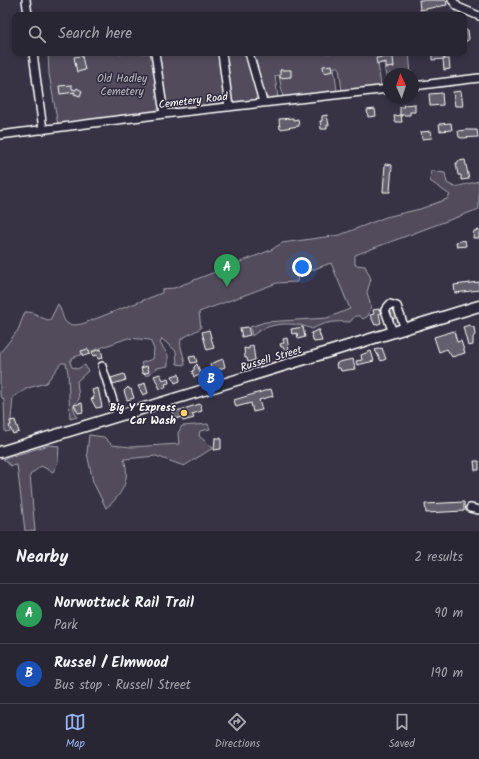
<!DOCTYPE html>
<meta charset="utf-8">
<style>
:root{--surface:#292634;--page:#353240;--text:#f1f3f6;--muted:#a5a5ac;--line:#45434f;--accent:#95b2f1}
body{margin:0;font-family:Kalam,sans-serif;background:var(--page);color:var(--text)}
.compass{position:absolute;left:383px;top:68px;width:36px;height:36px;border-radius:50%;background:var(--surface);box-shadow:0 2px 6px #0003;rotate:357deg}
.you{position:absolute;left:302px;top:267px;width:14px;height:14px;margin:-10px;border:3px solid #fff;border-radius:50%;background:#1a73e8;box-shadow:0 0 0 6px #1a73e833}
.badge{display:grid;place-items:center;width:26px;height:26px;border-radius:50%;background:var(--accent);color:#fff;font-size:13px;font-weight:700}
.pin{position:absolute;translate:-50% -33px;filter:drop-shadow(0 1px 2px #0008)}
.pin::after{content:'';position:absolute;top:21px;width:14px;height:12px;background:inherit;clip-path:polygon(0 0,100% 0,50% 100%)}
.list{margin:0;padding:0;list-style:none}
h2{display:flex;justify-content:space-between;align-items:center;height:52px;margin:0;padding:0 16px;font-size:17px}
h2 small{font-size:13px;font-weight:400;color:var(--muted)}
.list li{display:grid;grid-template-columns:26px 1fr auto;gap:12px;align-items:center;box-sizing:border-box;height:60px;padding:0 16px;border-top:1px solid var(--line)}
.list b{display:block;font-size:15px;white-space:nowrap}
.list p{margin:0;font-size:13px;white-space:nowrap;color:var(--muted)}
.list em{font-size:13px;font-style:normal;color:var(--muted)}
.icon{flex:none;width:22px;height:22px;fill:none;stroke:currentColor;stroke-width:2;stroke-linecap:round;stroke-linejoin:round}
.map{position:relative;flex:none;width:479px;height:531px;overflow:hidden}
.search{position:absolute;background:var(--surface);box-shadow:0 2px 6px #0003;left:12px;right:12px;top:12px;height:44px;display:flex;align-items:center;gap:10px;box-sizing:border-box;padding:0 14px;border-radius:8px;color:var(--muted);font-size:15px}
.sheet{height:172px;background:var(--surface)}
nav{display:flex;justify-content:space-around;align-items:center;box-sizing:border-box;height:56px;border-top:1px solid var(--line);background:var(--surface);font-size:11px;color:var(--muted)}
nav a{display:grid;justify-items:center;gap:2px}
nav .on{color:var(--accent)}
.map>svg:first-child{display:block}
.green{fill:#514c5c;stroke:#a8a6ae}
.building{fill:#635f6d;stroke:#fff}
.lines{fill:none;stroke-linecap:round;stroke-linejoin:round}
.minor-casing{stroke:#fff;stroke-width:10}
.highway-casing{stroke:#fff;stroke-width:13}
.minor{stroke:#2f2a3d;stroke-width:7}
.highway{stroke:#2f2a3d;stroke-width:10}
.poi-dot{fill:#ffd166;stroke:#2f2a3d;stroke-width:1.5}
.labels{text-anchor:middle;stroke-width:3;stroke-linejoin:round;paint-order:stroke}
.park-label{font-size:11px;fill:#b9b7be;stroke:#2f2a3d}
.street-label{font-size:11px;fill:#fff;stroke:#2f2a3d}
.poi-label{font-size:11px;font-weight:bold;fill:#fff;stroke:#2f2a3d;text-anchor:end}
</style>
<div class="map">
<svg width="479" height="531" viewBox="0 0 479 531">
<rect width="100%" height="100%" fill="#373345"/>
<filter id="ink" filterUnits="userSpaceOnUse"><feTurbulence type="fractalNoise" baseFrequency=".025" numOctaves="2"/><feDisplacementMap in="SourceGraphic" scale="8" xChannelSelector="R" yChannelSelector="G"/><feConvolveMatrix kernelMatrix="1 2 1 2 8 2 1 2 1" color-interpolation-filters="sRGB"/></filter>
<g filter="url(#ink)">
<path class="green" d="M48 53H409L411 74H389V85L387 86 384 63 378 64 381 86 342 91 339 67H334L337 91 283 97 279 75 275 76 278 98 233 102 58 125 49 74Z
M431 171 445 173 447 183 455 187 479 181V209L355 255V265L365 266 371 279 367 292 371 307 368 316 363 319 360 316H355L350 322C335 321 325 322 312 329 293 321 268 322 252 336L250 327 265 322 327 318 350 309 331 263 298 275 297 282 277 283 199 312 201 328 181 339C179 348 185 356 185 365L177 364 176 351 162 339 160 343 168 355V366L157 368 146 376 141 363 153 359 154 349 150 340 128 338 72 358 70 362 72 367 77 369 85 365 88 371 77 381 79 399 73 407 77 417 70 419 68 373 66 363H61L46 383 28 388 13 397 10 431 5 432 4 400 0 395V353L18 330 25 312C36 311 41 320 50 320L58 304C66 318 60 328 82 324L162 293V289L174 288 271 250 282 243 340 235 386 217 420 209 447 199 450 195 430 181Z
M208 424 210 429 200 431 199 436 213 448 184 466 156 456 124 459C131 480 122 495 106 508L93 482 87 453 89 435 104 437 112 445 131 447 179 444 178 433 182 426Z
M49 445 59 446 58 462 53 472 41 466 30 475 35 531H25L17 465 11 466 3 459Z"/>
<path class="building" d="M419 0H446L447 5 420 10Z
M464 30H468L469 39 467 41H464Z
M432 53H444L445 59 432 60Z
M82 56 85 70 77 72 74 57Z
M383 57H393L394 67 386 68V62L377 64 376 58Z
M443 59H449L450 69 444 70Z
M332 65 333 71 324 73 323 66Z
M280 70H291V77L280 78Z
M72 85V89L76 90 77 88 82 91 80 96 74 94 75 92 60 94 59 86Z
M461 91 463 106H455L453 92Z
M442 93 443 105 430 106 429 94Z
M415 104V112H410V115H400V107H404L403 105Z
M375 109 376 116 368 117 367 110Z
M327 115 329 125H327V129H321L320 121H322V116Z
M401 115 402 122H395L394 116Z
M293 118V120L298 119 299 126 280 129 279 119Z
M451 123 452 130 440 131 439 124Z
M466 130H477L478 137 461 138 459 137 458 131Z
M431 131 432 138 422 139 421 132Z
M465 160 469 179 461 180V175H458L456 163H458V161Z
M385 164 392 165 390 192H383Z
M479 230V238H473L474 231Z
M465 240 466 246 457 247 456 242Z
M479 282V290L455 293 454 285Z
M379 309 381 313H379L381 323 375 325 370 315 374 314 373 310Z
M393 309 398 317 392 319 390 310Z
M470 325 471 327H474L475 335 473 337V345L468 346 463 327Z
M248 327 250 335 242 337 240 328Z
M303 327 305 337 298 339 297 333 292 334 291 329Z
M209 330 214 348 207 350 202 332Z
M318 330H320L319 332 322 341 314 342 311 333Z
M454 331 457 342 461 341 465 353 452 357 447 349 439 352 434 337Z
M287 338 289 350 285 351 283 347H281L280 344 284 343 283 339Z
M253 345 255 360 248 362 247 358H245L244 348 249 349V347Z
M382 348 386 359 381 361 375 350Z
M88 349 90 354 83 356 81 351Z
M101 349 103 358 98 359 97 355 93 356 92 352Z
M371 351 374 361 357 365 356 361 362 360 361 355Z
M195 356 197 362 191 363 189 357Z
M223 359 225 367 212 372 210 364Z
M353 359 355 369 341 371 340 368H337L336 364 339 362Z
M197 364 201 375 194 377 192 371 194 370V367Z
M147 366 149 372 143 374 141 368Z
M124 374 126 380 113 384 111 378Z
M160 374 163 380 168 378 169 383 165 384 166 387 160 389 154 376Z
M179 374 180 381 175 383 172 376Z
M145 383 148 393 143 395 138 386Z
M128 387 129 389H131L134 398 127 400 124 391Z
M98 388 102 407 96 408 91 399 94 398 92 390Z
M271 389 273 396 259 400 262 410 253 412 251 403 236 407 234 400Z
M82 403 83 412 78 413 74 405Z
M200 404 202 411 192 414 194 418 183 421 182 417 175 419 173 412Z
M15 420 19 432 13 434 9 426 11 425 10 421Z
M215 438H221V449L214 450Z
M474 461H479V470H475Z
M464 502V511L426 513 425 504Z"/>
<g class="lines">
<g class="minor-casing">
<path id="minor" d="M26 0 28 15
M452 0 458 7 479 16
M33 53 43 130
M155 53 164 114
M222 53 229 107
M249 53 263 102
M413 86 479 78
M0 135 164 114 389 89
M393 333 385 310 390 304 397 306 405 329
M102 366 118 416
M470 508 479 510"/>
</g>
<g class="highway-casing">
<path id="highway" d="M0 452 479 306"/>
</g>
<use href="#minor" class="minor"/>
<use href="#highway" class="highway"/>
</g>
</g>
<circle class="poi-dot" cx="184" cy="413" r="4"/>
<g class="labels">
<g class="park-label">
<text x="122" y="82">Old Hadley<tspan x="122" dy="13">Cemetery</tspan></text>
</g>
<g class="street-label">
<text transform="translate(193 100) rotate(-7)" y="4">Cemetery Road</text>
<text transform="translate(271 358) rotate(-17)" y="4">Russell Street</text>
</g>
<g class="poi-label">
<text x="176" y="411">Big Y Express<tspan x="176" dy="13">Car Wash</tspan></text>
</g>
</g>
</svg>
<svg class="compass" viewBox="-18 -18 36 36"><path d="M0-13l5 13h-10z" fill="#e53935"/><path d="M0 13l5-13h-10z" fill="#a5a5ac"/></svg>
<div class="you"></div>
<div class="pin badge" style="left:227px;top:287px;background:#2e9e5b">A</div>
<div class="pin badge" style="left:211px;top:399px;background:#1a4fb4">B</div>
<div class="search"><svg class="icon" aria-label="search" viewBox="0 0 24 24"><circle cx="10" cy="10" r="6"/><path d="M15 15l6 6"/></svg>Search here</div>
</div>
<section class="sheet">
<h2>Nearby<small>2 results</small></h2>
<ul class="list">
<li><span class="badge" style="background:#2e9e5b">A</span><div><b>Norwottuck Rail Trail</b><p>Park</p></div><em>90 m</em></li>
<li><span class="badge" style="background:#1a4fb4">B</span><div><b>Russel / Elmwood</b><p>Bus stop · Russell Street</p></div><em>190 m</em></li>
</ul>
</section>
<nav>
<a class="on"><svg class="icon" aria-label="map" viewBox="0 0 24 24"><path d="M3 6l6-2 6 2 6-2v14l-6 2-6-2-6 2zM9 4v14M15 6v14"/></svg>Map</a>
<a><svg class="icon" aria-label="directions" viewBox="0 0 24 24"><path d="M12 3l9 9-9 9-9-9zM9 14v-3h6M13 9l2 2-2 2"/></svg>Directions</a>
<a><svg class="icon" aria-label="saved" viewBox="0 0 24 24"><path d="M7 4h10v16l-5-4-5 4z"/></svg>Saved</a>
</nav>
